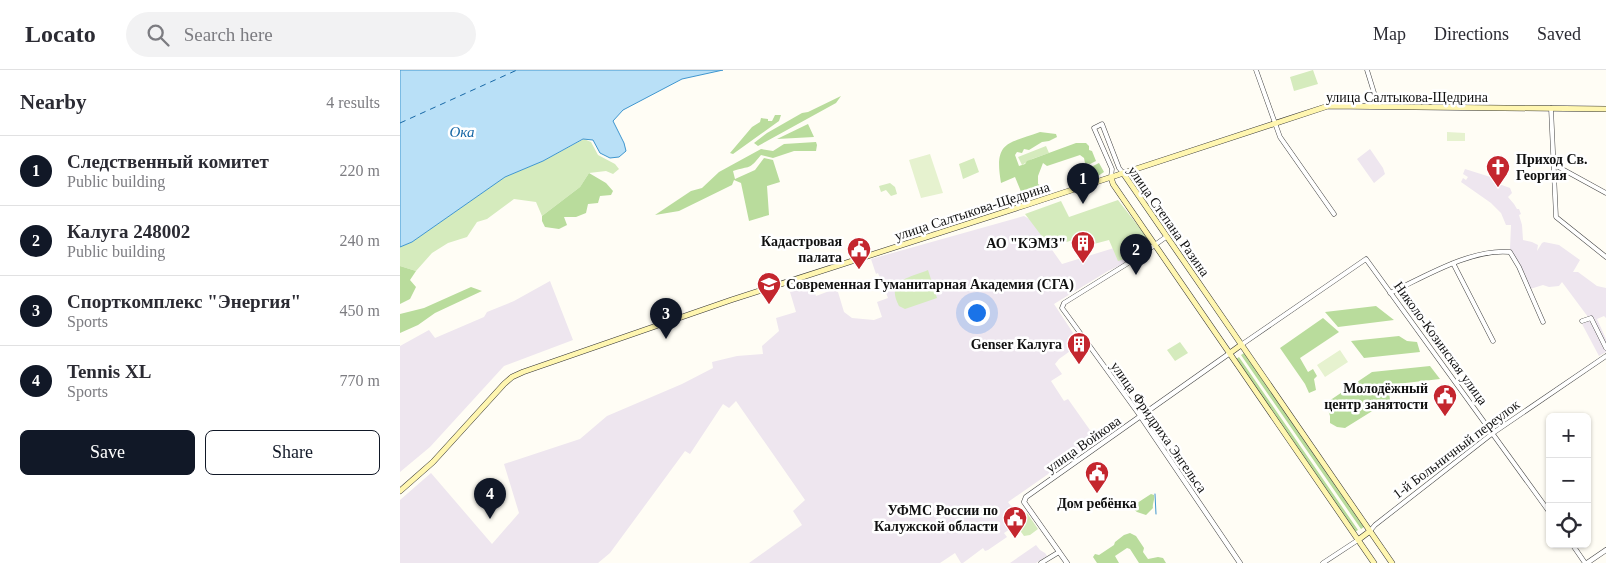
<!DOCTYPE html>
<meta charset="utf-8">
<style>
:root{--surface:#fff;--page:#f2f2f3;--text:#2b2b33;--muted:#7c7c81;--line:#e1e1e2;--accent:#111827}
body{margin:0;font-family:"Times New Roman",serif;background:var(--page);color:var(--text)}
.controls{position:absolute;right:15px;bottom:15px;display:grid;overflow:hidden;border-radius:8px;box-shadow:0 1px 4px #0004}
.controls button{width:45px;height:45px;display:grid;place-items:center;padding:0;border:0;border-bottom:1px solid var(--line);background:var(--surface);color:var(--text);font:25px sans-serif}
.you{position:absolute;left:576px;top:242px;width:18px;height:18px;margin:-12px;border:4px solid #fff;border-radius:50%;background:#1a73e8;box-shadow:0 0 0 8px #1a73e833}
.badge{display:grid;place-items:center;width:32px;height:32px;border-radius:50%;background:var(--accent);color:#fff;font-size:16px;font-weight:700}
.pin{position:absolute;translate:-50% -41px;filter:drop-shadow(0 1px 2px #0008)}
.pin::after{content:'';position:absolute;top:26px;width:18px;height:15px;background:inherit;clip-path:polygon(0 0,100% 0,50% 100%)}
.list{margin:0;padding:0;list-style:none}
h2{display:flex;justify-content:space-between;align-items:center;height:65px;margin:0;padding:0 20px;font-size:21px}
h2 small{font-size:16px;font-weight:400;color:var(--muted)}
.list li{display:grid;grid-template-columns:32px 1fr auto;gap:15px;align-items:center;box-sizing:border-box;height:70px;padding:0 20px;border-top:1px solid var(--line)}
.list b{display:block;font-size:19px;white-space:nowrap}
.list p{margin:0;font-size:16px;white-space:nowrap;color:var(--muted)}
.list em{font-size:16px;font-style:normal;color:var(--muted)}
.actions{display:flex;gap:10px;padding:15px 20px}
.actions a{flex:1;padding:11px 0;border:1px solid var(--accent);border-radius:8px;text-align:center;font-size:18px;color:var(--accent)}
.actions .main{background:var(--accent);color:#fff}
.icon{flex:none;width:28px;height:28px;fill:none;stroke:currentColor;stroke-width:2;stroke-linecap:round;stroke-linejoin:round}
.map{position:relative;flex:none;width:1206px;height:493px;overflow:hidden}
header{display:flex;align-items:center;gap:30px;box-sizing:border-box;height:70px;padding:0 25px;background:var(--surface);border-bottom:1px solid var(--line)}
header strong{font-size:24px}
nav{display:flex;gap:28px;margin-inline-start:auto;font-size:18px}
.search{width:350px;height:45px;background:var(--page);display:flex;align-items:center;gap:12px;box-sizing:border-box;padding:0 18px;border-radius:28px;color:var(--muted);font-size:19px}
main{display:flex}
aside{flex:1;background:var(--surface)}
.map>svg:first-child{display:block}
.industrial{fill:#eee6ef}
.green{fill:#d5ebbd}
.forest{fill:#b9dc9c}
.pitch{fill:#e6f2cf}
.water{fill:#b9e0f7;stroke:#3f96cf}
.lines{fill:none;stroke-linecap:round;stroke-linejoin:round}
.stream{stroke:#3f96cf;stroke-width:1}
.ferry{stroke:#1768a6;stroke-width:1;stroke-dasharray:6 5;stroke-linecap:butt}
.minor-casing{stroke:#444;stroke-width:5}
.tertiary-casing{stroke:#444;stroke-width:5.5}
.secondary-casing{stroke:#333;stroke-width:6}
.minor{stroke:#fff;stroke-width:4}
.tertiary{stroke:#fff;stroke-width:4.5}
.secondary{stroke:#fff6b0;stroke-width:5}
.labels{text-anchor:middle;stroke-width:5;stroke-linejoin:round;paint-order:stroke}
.street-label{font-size:14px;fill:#111;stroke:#fff}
.poi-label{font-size:14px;font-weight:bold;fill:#111;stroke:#fff;text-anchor:end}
.water-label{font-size:15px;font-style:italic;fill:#1768a6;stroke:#fff}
</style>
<header>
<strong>Locato</strong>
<div class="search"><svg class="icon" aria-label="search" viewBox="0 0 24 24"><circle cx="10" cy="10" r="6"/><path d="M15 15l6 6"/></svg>Search here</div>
<nav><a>Map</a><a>Directions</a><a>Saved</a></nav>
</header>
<main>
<aside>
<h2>Nearby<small>4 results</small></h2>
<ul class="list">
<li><span class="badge">1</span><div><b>Следственный комитет</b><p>Public building</p></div><em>220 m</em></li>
<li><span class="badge">2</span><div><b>Калуга 248002</b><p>Public building</p></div><em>240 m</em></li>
<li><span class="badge">3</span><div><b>Спорткомплекс &quot;Энергия&quot;</b><p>Sports</p></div><em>450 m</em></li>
<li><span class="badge">4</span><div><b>Tennis XL</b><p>Sports</p></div><em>770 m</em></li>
</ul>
<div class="actions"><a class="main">Save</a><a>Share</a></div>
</aside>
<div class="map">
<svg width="1206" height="493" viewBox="0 0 1206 493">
<rect width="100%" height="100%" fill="#fffdf5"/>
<path class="industrial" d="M970 79 983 98 985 104 974 113 957 89Z
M1065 99 1100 110 1099 114 1110 118 1112 123 1108 127 1114 134 1117 139H1119L1121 144 1119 145 1122 155 1123 170 1132 172 1138 175 1137 181 1142 173 1144 172 1159 175 1180 190 1173 202H1178L1197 216 1206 218V248L1204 246 1197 249 1206 269V282L1199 286 1182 254 1188 251V247L1162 212 1159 216 1149 217 1143 215 1130 219 1124 202 1110 179 1111 155H1106L1101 143 1091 133 1061 112 1063 108 1066 110 1068 107 1063 104Z
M624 146 631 150 662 194 714 178 719 190 737 185 738 187 708 201 654 234 679 272 672 277 673 279 659 289 655 294 662 304 651 311 664 331 668 329 697 370 608 432 622 451 604 463 607 467 588 480 585 481 583 478 563 493H561L555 483 540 493H349L402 455 393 441 405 430 336 331 329 338 323 334 290 384 285 381 210 483 198 493H0V430L31 403 92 474 119 443 104 394 180 369 207 346 282 314 313 298 312 292 337 286 363 284 362 276 379 261 376 248 396 242 390 222 412 214 416 226 432 220 438 222 444 242 452 248 474 250 482 247 477 232 488 228 478 203 476 204 471 189Z
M150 211 173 270 104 296 30 377 0 402V276L29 260 35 268 84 247 87 242 114 231Z
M636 475 640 480 645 483 647 486 636 493H610Z"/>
<path class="green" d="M913 0 918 14 894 21 890 7Z
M184 69 191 72 198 85 215 94 219 99 213 104 206 101 189 103 180 117 142 146 136 132 114 129 87 149 77 152 67 167 48 173 32 183 16 201 0 196V177L12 172 105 107 143 91Z
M646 76 649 83 632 89 622 95 618 87Z
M574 88 579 102 563 109 559 94Z
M490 113 495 117 497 124 491 126 486 120 481 122 479 116Z
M718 130 749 170C744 184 731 187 718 191L709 170 690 175 683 167 650 177 625 144 661 131 669 147Z
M528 200 537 228 505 239 499 236C485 210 509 208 528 200Z
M780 272 788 283 775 291 767 280Z
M627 443 638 459 630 465 624 466 616 455 622 451 620 448Z"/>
<path class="forest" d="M441 26 436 33 358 76 354 73 367 63 402 43 408 42Z
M375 45H381L379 51 333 84 330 83 352 57 360 52 361 48 368 49V51H372Z
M408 54 414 67 377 69Z
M640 62 656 64 657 67 649 71 642 72 629 80 624 79 622 83 617 82 615 85 619 96 625 94 627 91 676 73H686L689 76V80L692 81 696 91 690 94 685 93 684 88 680 85 647 96 643 93 638 106V114L643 117 633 125 622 124 615 107 601 113C594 72 606 74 640 62Z
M416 72 417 75 416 81H394L373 88 361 85C348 101 351 95 333 101L335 109 355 100 364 88 373 90 380 112 367 116 369 145 349 151 341 113 334 110 332 115 279 141 255 145 291 121 302 118 319 102 361 79 373 81 384 74Z
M699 93 704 102 698 106V109L670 118 669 115 689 108 688 103 691 97Z
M189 103 206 113 213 121 211 125 200 126 198 133 188 134 186 143 176 147H164L167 155 159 159 145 157 142 151V146L180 117Z
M0 196 16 201 10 210 16 217 10 229 0 234Z
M71 217 82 221 35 243 18 255 0 263V244L24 238Z
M976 236 994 250 938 257 925 242Z
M923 248 939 262 900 288 908 302 913 299 917 306 914 309 916 320 909 323 905 314 880 278Z
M999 266 1007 271 1017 272 1020 282 964 288 951 271Z
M844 283 964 457 961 459 841 285Z
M839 287 958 460 955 462 836 289Z
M1030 296 1040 309 988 315 990 330 945 358 937 357 930 353V346L926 333 972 302Z
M751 424 754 425C755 430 752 434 753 438L746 445 737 442 731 437Z
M730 463 736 466 744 478 743 482 748 489 758 487 763 488 766 493H739L730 479 727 478 715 486 719 493H697L693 487 695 484 699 485 714 475 715 472 724 465Z"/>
<path class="pitch" d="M1047 62 1065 63V71H1047Z
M530 84 543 123 521 128 509 90Z
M940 280 948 292 925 307 917 295Z"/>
<path class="water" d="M0 0H323L282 9 223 40 213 51 224 73 226 81 219 87 210 88 200 83 193 70 183 69 143 91 105 107 12 172 0 177Z"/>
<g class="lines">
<path class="stream" d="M755 424 756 444"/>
<path class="ferry" d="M0 53 117 0"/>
<g class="minor-casing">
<path id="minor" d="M856 0 880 67 934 144
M967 0 976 29V36
M1151 38 1156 147 1206 187
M1153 94 1206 123
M711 107 712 99 694 58 702 54 719 98 723 103
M1053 193 1093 271
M990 223C1024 207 1072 178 1110 182L1119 197 1143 252
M1182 251 1191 248 1206 278
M841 275 966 189 1150 443
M741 347 662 238 664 233 738 187 766 167
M970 461 975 455 1093 363 1206 286
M1172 474 1185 493
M641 493 659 482
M923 493 958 470"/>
</g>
<g class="tertiary-casing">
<path id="tertiary" d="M741 347 840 493
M667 493 624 432 626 427 830 283
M1187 493 1206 480"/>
</g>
<g class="secondary-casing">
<path id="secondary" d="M723 103 992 493
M711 107 713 114 974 493
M830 283 841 275
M0 421 33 392 104 314 112 307 123 302 331 230 626 135 928 36 1206 39
M958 470 970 461"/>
</g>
<use href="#minor" class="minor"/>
<use href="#tertiary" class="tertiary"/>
<use href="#secondary" class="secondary"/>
</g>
<defs>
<g id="church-pin" transform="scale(1.25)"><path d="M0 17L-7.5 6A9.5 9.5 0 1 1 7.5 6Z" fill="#c4262e" stroke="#fff"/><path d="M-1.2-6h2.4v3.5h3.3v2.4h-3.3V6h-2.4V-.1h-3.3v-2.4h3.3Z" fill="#fff"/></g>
<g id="building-pin" transform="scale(1.25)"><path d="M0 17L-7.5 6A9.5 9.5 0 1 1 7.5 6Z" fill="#c4262e" stroke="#fff"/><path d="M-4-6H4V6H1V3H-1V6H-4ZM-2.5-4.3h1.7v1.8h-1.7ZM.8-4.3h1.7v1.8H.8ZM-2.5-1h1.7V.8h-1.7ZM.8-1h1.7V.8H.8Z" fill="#fff"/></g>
<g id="civic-pin" transform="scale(1.25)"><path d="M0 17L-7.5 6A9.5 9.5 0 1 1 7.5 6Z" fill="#c4262e" stroke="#fff"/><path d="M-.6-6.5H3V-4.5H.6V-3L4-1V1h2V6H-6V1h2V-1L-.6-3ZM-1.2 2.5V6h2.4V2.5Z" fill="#fff"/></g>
<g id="university-pin" transform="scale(1.25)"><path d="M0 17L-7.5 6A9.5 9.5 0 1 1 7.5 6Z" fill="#c4262e" stroke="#fff"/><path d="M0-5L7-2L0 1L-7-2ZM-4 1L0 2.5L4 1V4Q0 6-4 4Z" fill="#fff"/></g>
</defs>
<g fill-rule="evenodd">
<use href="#church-pin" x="1098" y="97"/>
<use href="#building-pin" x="683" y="173"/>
<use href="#civic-pin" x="459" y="179"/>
<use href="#university-pin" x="369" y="214"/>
<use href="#building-pin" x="679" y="274"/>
<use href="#civic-pin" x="1045" y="326"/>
<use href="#civic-pin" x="697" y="403"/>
<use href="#civic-pin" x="615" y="448"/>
</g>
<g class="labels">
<g class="street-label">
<text x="1007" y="32">улица Салтыкова-Щедрина</text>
<text transform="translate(572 141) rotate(-18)" y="5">улица Салтыкова-Щедрина</text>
<text transform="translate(769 151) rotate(55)" y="5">улица Степана Разина</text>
<text transform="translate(1041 273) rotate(54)" y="5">Николо-Козинская улица</text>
<text transform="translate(759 357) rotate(55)" y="5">улица Фридриха Энгельса</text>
<text transform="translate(683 374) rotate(-35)" y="5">улица Войкова</text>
<text transform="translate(1056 379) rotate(-37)" y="5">1-й Больничный переулок</text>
</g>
<g class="poi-label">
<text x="1116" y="94" text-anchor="start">Приход Св.<tspan x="1116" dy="16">Георгия</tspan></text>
<text x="442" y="176">Кадастровая<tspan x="442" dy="16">палата</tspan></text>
<text x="666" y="178">АО "КЭМЗ"</text>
<text x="386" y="219" text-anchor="start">Современная Гуманитарная Академия (СГА)</text>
<text x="662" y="279">Genser Калуга</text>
<text x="1028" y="323">Молодёжный<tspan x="1028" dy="16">центр занятости</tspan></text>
<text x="697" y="438" text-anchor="middle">Дом ребёнка</text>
<text x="598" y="445">УФМС России по<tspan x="598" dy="16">Калужской области</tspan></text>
</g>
<g class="water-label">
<text x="62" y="67">Ока</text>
</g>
</g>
</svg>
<div class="controls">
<button>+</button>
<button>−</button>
<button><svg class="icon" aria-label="locate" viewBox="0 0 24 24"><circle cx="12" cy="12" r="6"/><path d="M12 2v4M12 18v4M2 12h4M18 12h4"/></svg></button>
</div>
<div class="you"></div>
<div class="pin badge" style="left:683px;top:134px">1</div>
<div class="pin badge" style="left:736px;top:205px">2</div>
<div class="pin badge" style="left:266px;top:269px">3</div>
<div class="pin badge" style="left:90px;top:449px">4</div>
</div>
</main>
